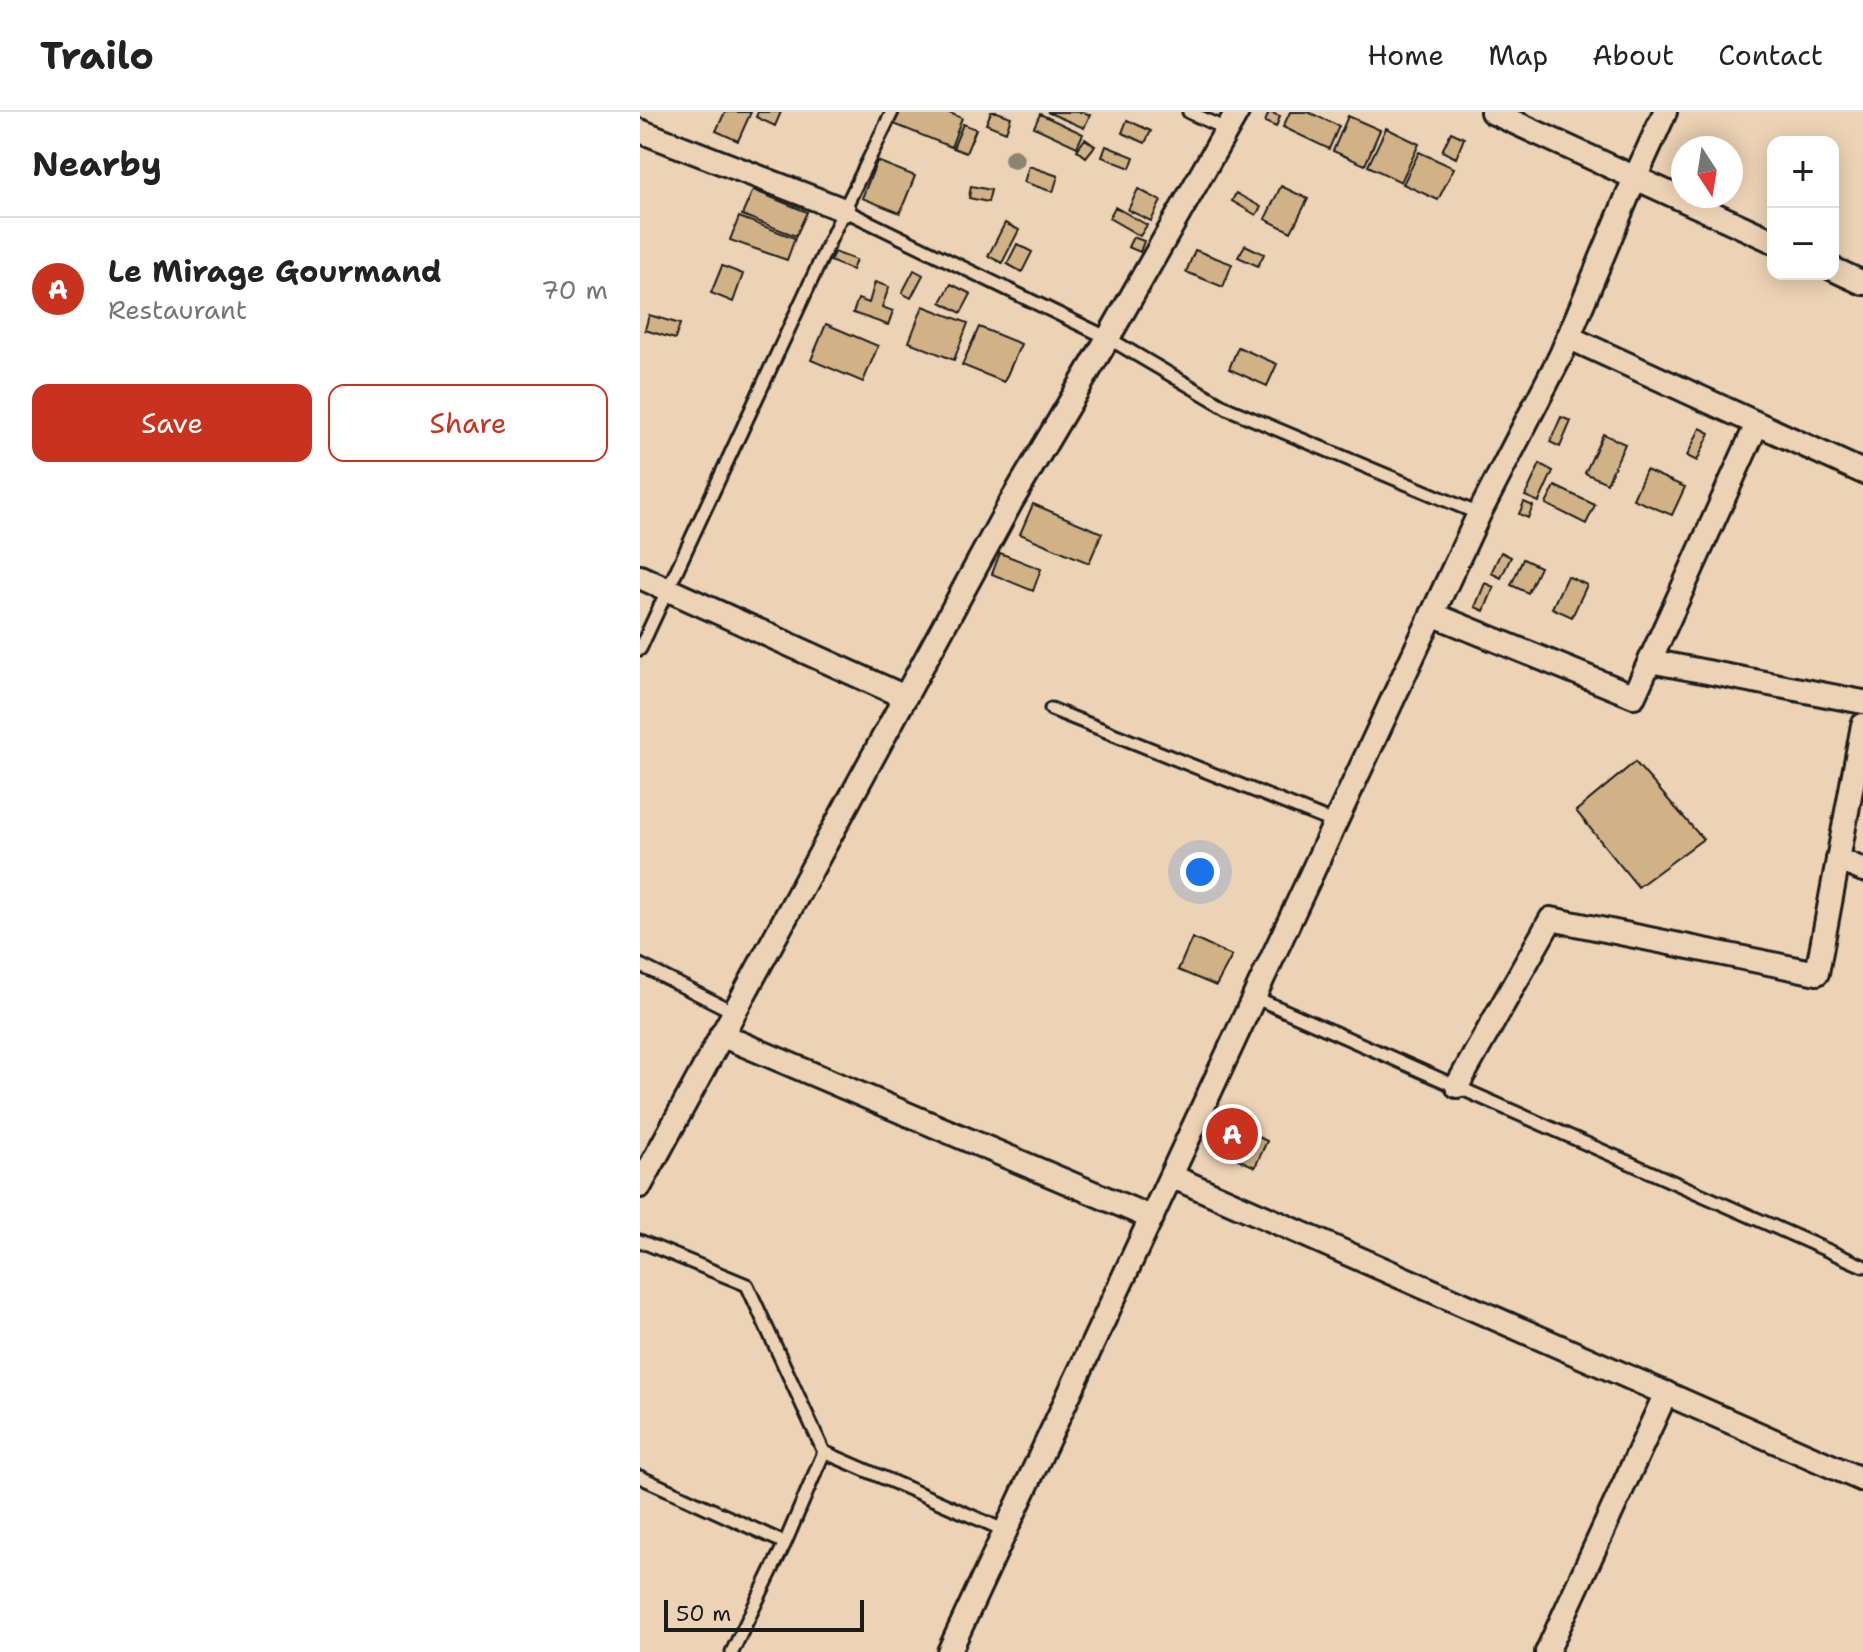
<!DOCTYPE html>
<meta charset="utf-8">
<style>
:root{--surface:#fff;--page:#f6f6f6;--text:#222;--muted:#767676;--line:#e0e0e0;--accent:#c8321e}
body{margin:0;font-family:"Shantell Sans",sans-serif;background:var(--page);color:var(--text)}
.controls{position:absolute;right:24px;top:24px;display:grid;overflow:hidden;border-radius:16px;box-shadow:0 4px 20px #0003}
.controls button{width:72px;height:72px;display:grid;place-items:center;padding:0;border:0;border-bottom:2px solid var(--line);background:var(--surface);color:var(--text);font:40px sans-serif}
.compass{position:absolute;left:1031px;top:24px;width:72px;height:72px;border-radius:50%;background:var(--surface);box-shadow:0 4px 20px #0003;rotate:168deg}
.scale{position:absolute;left:24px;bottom:20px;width:200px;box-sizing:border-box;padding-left:8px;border:4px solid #1c1c1c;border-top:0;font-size:22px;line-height:28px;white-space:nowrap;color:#1c1c1c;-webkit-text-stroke:6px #edd3b5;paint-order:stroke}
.you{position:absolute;left:560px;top:760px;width:28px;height:28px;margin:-20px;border:6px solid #fff;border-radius:50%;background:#1a73e8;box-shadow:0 0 0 12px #1a73e833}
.badge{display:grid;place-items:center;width:52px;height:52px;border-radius:50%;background:var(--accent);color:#fff;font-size:26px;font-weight:700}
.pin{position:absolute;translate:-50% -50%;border:4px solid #fff;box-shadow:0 2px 8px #0006}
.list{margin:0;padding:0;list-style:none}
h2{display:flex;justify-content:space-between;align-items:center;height:104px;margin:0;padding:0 32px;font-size:34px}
h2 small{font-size:26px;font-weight:400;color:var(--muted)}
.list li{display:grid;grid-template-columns:52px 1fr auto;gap:24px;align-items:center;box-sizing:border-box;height:144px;padding:0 32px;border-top:2px solid var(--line)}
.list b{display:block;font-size:30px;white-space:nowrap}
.list p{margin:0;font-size:26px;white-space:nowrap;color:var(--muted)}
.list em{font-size:26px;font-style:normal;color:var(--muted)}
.actions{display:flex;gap:16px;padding:24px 32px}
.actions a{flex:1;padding:18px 0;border:2px solid var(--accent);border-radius:16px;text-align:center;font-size:28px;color:var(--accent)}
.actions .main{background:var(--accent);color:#fff}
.map{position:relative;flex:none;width:1223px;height:1540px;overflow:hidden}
header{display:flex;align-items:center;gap:48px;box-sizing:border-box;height:112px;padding:0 40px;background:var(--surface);border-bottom:2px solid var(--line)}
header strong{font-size:38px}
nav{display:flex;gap:44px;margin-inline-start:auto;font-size:28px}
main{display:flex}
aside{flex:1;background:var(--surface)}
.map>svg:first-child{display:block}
.building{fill:#d1b286;stroke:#1c1c1c;stroke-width:2}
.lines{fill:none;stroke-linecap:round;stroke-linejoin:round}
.lane-casing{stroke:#1c1c1c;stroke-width:17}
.street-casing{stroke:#1c1c1c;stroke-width:28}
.lane{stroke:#edd3b5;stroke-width:11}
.street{stroke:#edd3b5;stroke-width:22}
.tree{fill:#898571}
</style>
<header>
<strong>Trailo</strong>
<nav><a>Home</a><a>Map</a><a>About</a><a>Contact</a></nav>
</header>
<main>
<aside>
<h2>Nearby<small></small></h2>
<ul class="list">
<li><span class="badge">A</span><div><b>Le Mirage Gourmand</b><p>Restaurant</p></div><em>70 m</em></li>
</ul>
<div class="actions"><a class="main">Save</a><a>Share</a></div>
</aside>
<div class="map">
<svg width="1223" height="1540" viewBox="0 0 1223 1540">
<rect width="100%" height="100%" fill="#edd3b5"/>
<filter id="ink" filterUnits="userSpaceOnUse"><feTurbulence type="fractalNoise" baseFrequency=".0125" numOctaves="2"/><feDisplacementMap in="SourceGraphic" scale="16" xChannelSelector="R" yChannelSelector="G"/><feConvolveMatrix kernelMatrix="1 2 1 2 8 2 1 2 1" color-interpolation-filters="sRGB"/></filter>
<g filter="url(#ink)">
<path class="building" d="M85 0H111L98 29 76 19Z
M118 0H141L135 14 116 5Z
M259 0H307L322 6 311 35 254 12Z
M351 0H357L371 5 366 20 346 12Z
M407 0H443L450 3 444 16Z
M629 0 640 4 636 15 625 10Z
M650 0H668L699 14 689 37 643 15Z
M400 2 443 22 437 35 394 15Z
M708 4 740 18 725 53 693 39Z
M487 8 511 19 505 31 482 21Z
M323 12 336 17 326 41 313 36Z
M746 16 779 32 761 70 728 54Z
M811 20 824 26 816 46 802 39Z
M445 27 455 34 446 45 437 38Z
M466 34 494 45 490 56 462 45Z
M779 40 814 56 798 88 763 72Z
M237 49 275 64 260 101 222 86Z
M389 54 418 64 413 80 384 70Z
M331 74 351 78 348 90 329 86Z
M641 74 668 87 651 120 625 107Z
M498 77 521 89 511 109 488 98Z
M113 78 167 100 156 124 102 103Z
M596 81 621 95 616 103 592 89Z
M475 95 507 113 500 124 469 106Z
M99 105 155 126 147 148 90 128Z
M365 111 379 118 362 151 348 144Z
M493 125 504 129 500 140 488 135Z
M377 132 392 140 382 160 367 152Z
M605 133 624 142 618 154 598 145Z
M555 138 592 152 583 175 546 160Z
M194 140 216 148 212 158 190 149Z
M82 154 103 162 93 190 71 181Z
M274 158 283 163 271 186 262 181Z
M235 170 249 175 242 195 253 199 248 213 213 201 218 187 229 191Z
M311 172 331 182 321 201 301 190Z
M283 194 328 211 314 248 269 230Z
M9 203 40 212 35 227 5 218Z
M186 212 238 234 223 270 171 248Z
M339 215 381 232 364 270 322 253Z
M598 235 637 252 627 274 589 257Z
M921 305 931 309 920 335 910 330Z
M1060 316 1070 321 1057 349 1047 344Z
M963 322 985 332 967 371 945 361Z
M900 352 913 359 899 390 885 384Z
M1006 358 1045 375 1032 403 993 387Z
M915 374 955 393 946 412 906 392Z
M884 390 893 394 888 406 879 402Z
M393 392 462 421 449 451 380 422Z
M861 440 871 445 861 466 851 461Z
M360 441 401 457 393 479 352 462Z
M883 447 900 455 888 481 871 473Z
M927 464 947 473 932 505 912 496Z
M845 471 854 475 844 499 835 495Z
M995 650 1063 727 998 775 936 699Z
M552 826 592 844 576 874 538 858Z
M588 1011 627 1029 615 1055 578 1038Z"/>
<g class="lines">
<g class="lane-casing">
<path id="lane" d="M549 0 588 18
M204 98 468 226 589 297 839 402
M0 537 204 98 252 0
M411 597 695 711
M0 853 94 900
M614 885 1223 1154
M0 1129 107 1173 184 1340 145 1431 92 1540
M184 1340 366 1419
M0 1365 145 1431"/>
</g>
<g class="street-casing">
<path id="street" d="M852 0 1133 129
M0 19 204 98
M1193 157 1223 171
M928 225 1223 360
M0 465 265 585
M792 502 994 584 1117 312
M1010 549 1223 590
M1198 747 1223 758
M81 923 512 1106
M817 974 911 807 1177 861 1223 613
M531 1064 1223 1368
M0 1074 371 390 468 226 597 0
M309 1540 839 402 921 243 995 66 1025 0
M907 1540 1026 1281"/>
</g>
<use href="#lane" class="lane"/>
<use href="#street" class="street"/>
</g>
<circle class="tree" cx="374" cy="47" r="10"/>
</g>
</svg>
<div class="controls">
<button>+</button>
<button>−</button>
</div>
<svg class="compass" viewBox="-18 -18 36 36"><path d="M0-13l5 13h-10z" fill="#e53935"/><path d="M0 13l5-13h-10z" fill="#767676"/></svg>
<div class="scale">50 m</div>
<div class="you"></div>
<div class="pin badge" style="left:592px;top:1022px">A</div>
</div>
</main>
